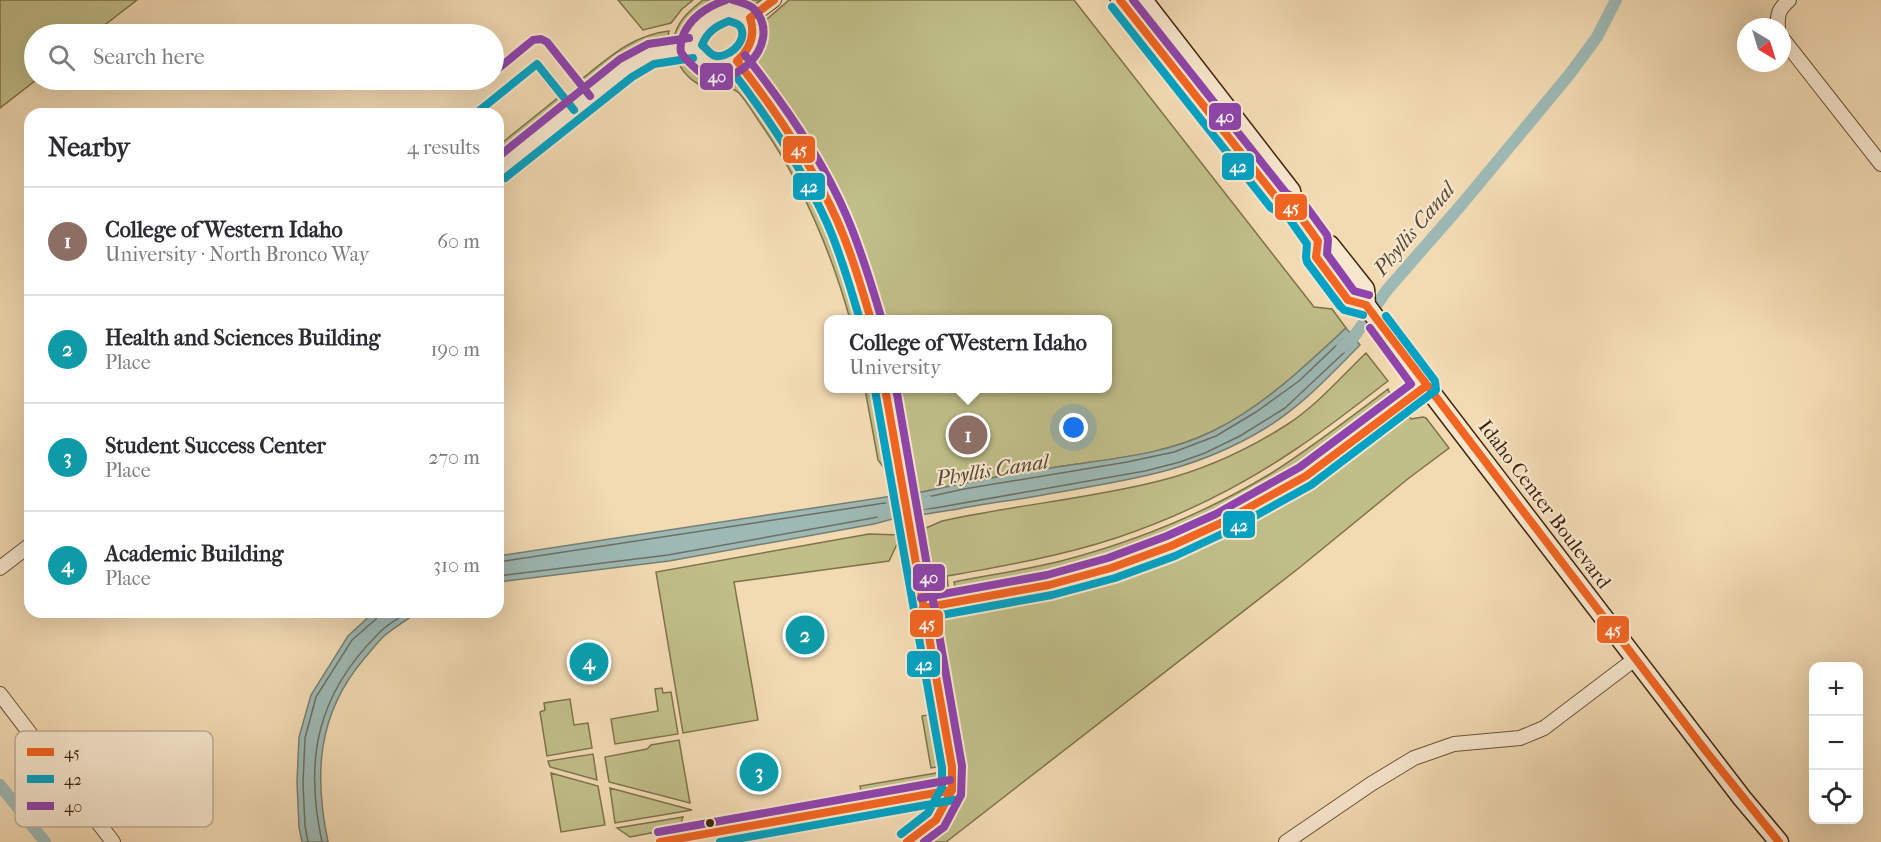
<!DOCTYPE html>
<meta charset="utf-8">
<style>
:root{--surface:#fff;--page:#f2f2f3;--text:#2b2b33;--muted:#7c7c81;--line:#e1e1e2;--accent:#111827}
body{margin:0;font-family:"IM FELL French Canon",serif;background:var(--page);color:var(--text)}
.controls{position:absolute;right:18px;bottom:18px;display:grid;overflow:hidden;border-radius:12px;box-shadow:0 6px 24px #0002}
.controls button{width:54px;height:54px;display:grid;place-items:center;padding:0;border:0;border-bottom:2px solid var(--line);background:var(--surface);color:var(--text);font:30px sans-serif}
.compass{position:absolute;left:1737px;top:18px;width:54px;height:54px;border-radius:50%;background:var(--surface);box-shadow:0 6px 24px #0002;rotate:142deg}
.you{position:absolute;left:1074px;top:428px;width:21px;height:21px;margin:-15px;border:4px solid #fff;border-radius:50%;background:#1a73e8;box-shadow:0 0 0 9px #1a73e833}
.badge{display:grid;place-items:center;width:39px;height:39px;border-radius:50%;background:var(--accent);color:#fff;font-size:20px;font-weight:700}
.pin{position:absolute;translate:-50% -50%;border:3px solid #fff;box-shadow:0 2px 6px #0006}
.popup{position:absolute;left:824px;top:315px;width:288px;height:78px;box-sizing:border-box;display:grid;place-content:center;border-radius:12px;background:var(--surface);filter:drop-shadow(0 2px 4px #0005);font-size:20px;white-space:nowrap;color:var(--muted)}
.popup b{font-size:22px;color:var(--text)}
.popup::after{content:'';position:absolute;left:50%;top:100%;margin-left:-12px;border:12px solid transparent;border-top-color:var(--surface)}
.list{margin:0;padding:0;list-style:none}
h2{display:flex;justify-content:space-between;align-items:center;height:78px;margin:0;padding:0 24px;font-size:26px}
h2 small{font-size:20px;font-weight:400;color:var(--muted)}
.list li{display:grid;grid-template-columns:39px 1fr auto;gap:18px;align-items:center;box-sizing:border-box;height:108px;padding:0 24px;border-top:2px solid var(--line)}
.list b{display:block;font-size:22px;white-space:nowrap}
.list p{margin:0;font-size:20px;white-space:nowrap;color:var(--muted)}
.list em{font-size:20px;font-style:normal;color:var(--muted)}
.icon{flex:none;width:33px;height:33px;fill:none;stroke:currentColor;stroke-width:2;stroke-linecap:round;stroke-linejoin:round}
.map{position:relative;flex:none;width:1881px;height:842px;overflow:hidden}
.search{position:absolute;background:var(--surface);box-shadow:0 6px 24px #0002;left:24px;top:24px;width:480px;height:66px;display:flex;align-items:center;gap:15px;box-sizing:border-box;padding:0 21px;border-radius:33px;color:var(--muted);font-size:22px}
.panel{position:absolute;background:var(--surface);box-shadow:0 6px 24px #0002;left:24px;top:108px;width:480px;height:510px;border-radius:18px}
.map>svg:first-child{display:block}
.green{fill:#c0be89;stroke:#80724a;stroke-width:1.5}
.water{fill:#9db9b5;stroke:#787e71;stroke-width:1.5}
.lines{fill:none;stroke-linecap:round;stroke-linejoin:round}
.shore{stroke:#6e6f60;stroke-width:1.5}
.canal{stroke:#9db9b5;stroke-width:12}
.street-casing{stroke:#6c5236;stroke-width:16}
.secondary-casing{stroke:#40250c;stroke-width:21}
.street{stroke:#f7e7ce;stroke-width:14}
.secondary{stroke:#f7e7ce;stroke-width:18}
.bus-1-casing{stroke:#f7e7ce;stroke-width:12}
.bus-2-casing{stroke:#f7e7ce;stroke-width:12}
.bus-3-casing{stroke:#f7e7ce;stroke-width:12}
.bus-1{stroke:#f26522;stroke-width:8}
.bus-2{stroke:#03a2c4;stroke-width:8}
.bus-3{stroke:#8e44ad;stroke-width:8}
.bus-dot{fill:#40250c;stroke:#f7e7ce;stroke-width:2}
.labels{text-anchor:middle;stroke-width:4.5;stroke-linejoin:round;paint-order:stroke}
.street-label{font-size:20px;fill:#40250c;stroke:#f7e7ce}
.water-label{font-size:21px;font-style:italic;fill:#574a36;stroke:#f7e7ce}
.key{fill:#f7e7ce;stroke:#c0ad94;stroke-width:1.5}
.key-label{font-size:16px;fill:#40250c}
.line-badge{stroke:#f7e7ce;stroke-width:2}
.badge-label{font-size:16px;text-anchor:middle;font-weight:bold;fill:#fff}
</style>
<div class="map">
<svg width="1881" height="842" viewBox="0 0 1881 842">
<rect width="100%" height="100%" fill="#f2dab3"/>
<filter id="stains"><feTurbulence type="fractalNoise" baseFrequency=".00333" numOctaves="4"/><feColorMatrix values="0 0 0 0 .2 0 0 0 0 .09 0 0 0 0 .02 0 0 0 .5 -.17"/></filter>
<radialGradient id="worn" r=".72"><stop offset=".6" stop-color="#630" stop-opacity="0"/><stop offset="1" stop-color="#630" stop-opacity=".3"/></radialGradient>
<path class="green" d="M0 0H137L93 34H34V80H36L0 108Z
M618 0H693L682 9 671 23 643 30Z
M703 0H762C748 11 736 0 721 4 711 7 700 16 693 23 686 31 686 39 673 41 677 21 688 12 703 0Z
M789 0H1074L1314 307 1332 309 1346 328C1305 366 1264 406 1213 431 1165 455 1109 459 1057 467 1009 474 961 483 913 494L912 487H910L894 389 1108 388V320L880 319C863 251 833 185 796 125 783 105 766 86 755 64V58L762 44 765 21Z
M669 31 667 42 633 54 593 84 584 88 577 83C605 61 631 35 669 31Z
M676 58C690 57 694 70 706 75 720 81 731 74 745 84 755 91 761 103 768 113 813 174 841 247 863 319H850C831 252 803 185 763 127 755 116 748 103 739 93 732 86 726 89 717 89 698 89 683 75 676 58Z
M564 93 568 100 566 106 498 160V146Z
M1366 353 1388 381C1358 404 1328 428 1296 449 1241 486 1179 517 1116 538 1061 556 1004 566 947 576L949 594H937L929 587 917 532 942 521C1014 505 1088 499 1159 481 1203 470 1249 449 1288 424 1317 405 1341 377 1366 353Z
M865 389H877L894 481 878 460Z
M1388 389 1392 399C1296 484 1178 544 1054 574 1022 582 989 587 956 593L954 582C989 575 1025 570 1061 561 1134 542 1205 513 1270 474 1311 448 1350 418 1388 389Z
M1408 415 1411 419 1423 417 1426 418 1449 448 1409 478 1299 568 946 842H922C947 822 957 811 961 779L935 624 938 616 945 612 1047 593 1140 566 1211 537 1309 483 1397 417Z
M869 534 899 535 898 542 889 561 734 582 758 720 683 733 656 572Z
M662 688 663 693 671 692 678 734 615 744 611 719 658 711 655 689Z
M570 699 574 725 588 723 592 748 547 756 540 712 545 710 544 703Z
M933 714 943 766 931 768 922 716Z
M679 740 690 803 609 782 605 757 647 749 651 745Z
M593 754 597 780 550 767 548 761Z
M942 772 939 778 933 784 862 797 860 786Z
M551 773 598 786 605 825 561 832Z
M610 788 692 810 615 823Z
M683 817 681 823 677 828 630 837 617 828Z"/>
<path class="water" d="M1346 328 1360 345C1330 375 1301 407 1264 429 1193 472 1128 480 1048 494 1018 500 987 503 958 509 944 511 931 514 917 515L913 494C961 483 1009 474 1057 467 1109 459 1165 455 1213 431 1264 406 1305 366 1346 328Z
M892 496 896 518 874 524 669 561 498 582V556Z
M374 612H418C407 620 395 627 384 636 377 643 370 652 363 660 317 715 314 775 328 842H302L299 827 297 782 299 737 311 695 348 636Z"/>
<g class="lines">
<path class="shore" d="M1347 338 1351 344 1350 347 1285 408 1240 436 1205 453 1180 462 1145 471 935 508 924 509 922 507 921 500 923 498 964 489 1127 462 1174 452 1216 436 1256 412 1299 381 1343 339Z
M498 562 885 503 888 505 889 511 887 514 873 518 668 555 498 576
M308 842 305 826 303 783 305 738 316 697 352 640 376 619 378 612
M322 842C304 759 317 695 378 634 386 625 398 619 408 612"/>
<path class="canal" d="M1342 347 1353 338 1387 290 1462 204 1569 75 1597 37 1616 0
M879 511 929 502
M0 785 45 842"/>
<g class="street-casing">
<path id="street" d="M729 10C788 17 726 106 691 48 694 27 709 16 729 10Z
M750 18 774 0
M1778 27C1777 14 1779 9 1789 0
M1782 38 1881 164
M737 61C776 110 812 162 837 220 851 252 861 286 871 320
M498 170 626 68 651 54 691 48
M885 388 952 767V790
M0 568 30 545
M923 608 1049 585 1111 568 1171 546 1221 523 1306 476 1426 386
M0 694 113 842
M1286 842 1371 784 1414 758 1454 744 1520 738 1544 728 1635 659"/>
</g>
<g class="secondary-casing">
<path id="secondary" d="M1120 0 1279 201 1295 209
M1143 0 1291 191 1295 209 1318 241 1330 245 1365 289 1366 305 1414 370 1742 798 1779 842
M1318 241 1316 257 1348 300 1366 305"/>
</g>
<use href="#street" class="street"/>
<use href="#secondary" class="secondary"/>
<g class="bus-1-casing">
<path id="bus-1" d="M774 0 750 18C756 35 750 49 737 61 776 111 811 162 837 220 851 252 861 286 871 320
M1120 0 1279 201 1295 209 1318 241 1316 257 1348 300 1366 305 1705 750 1779 842
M885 388 952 767V790L936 820 907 842
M923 608 1049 585 1111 568 1171 546 1221 523 1306 476 1426 386
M660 842 952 790"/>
</g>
<g class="bus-2-casing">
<path id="bus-2" d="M1112 7 1271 208 1288 217 1307 244 1306 257 1307 262 1340 306 1344 310 1363 315
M729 21C733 23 739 23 741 28 748 42 726 61 713 55 709 53 706 48 702 45 707 32 716 26 729 21Z
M729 67C767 116 802 167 827 223 841 254 850 287 860 320
M475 114 537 64 574 110
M505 178 632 77 654 64 693 58
M875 390 942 768V787L928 813 901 834
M925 618 1052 595 1115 578 1175 556 1226 532 1311 485 1436 390 1435 381 1386 316
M720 842 954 800"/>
</g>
<g class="bus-3-casing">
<path id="bus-3" d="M726 0C706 7 689 18 682 38 681 42 680 48 681 52 683 57 689 62 693 66 726 102 787 44 754 9 749 4 739 2 733 0
M1133 0 1286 193 1303 202 1327 235 1328 240 1327 254 1354 291 1369 295
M745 55C785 105 822 158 847 217 861 250 871 283 881 317
M494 72 533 40 541 39 547 42 590 96
M498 157 620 59 648 44 689 38
M896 388 962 766 961 795 944 827 924 842
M921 598 1047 575 1108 558 1167 536 1216 514 1300 467 1411 384 1370 328
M658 832 950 780"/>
</g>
<use href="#bus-1" class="bus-1"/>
<use href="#bus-2" class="bus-2"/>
<use href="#bus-3" class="bus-3"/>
</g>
<circle class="bus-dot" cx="710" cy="823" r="5"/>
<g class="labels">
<g class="street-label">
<text transform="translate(1545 504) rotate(53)" y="7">Idaho Center Boulevard</text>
</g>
<g class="water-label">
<text transform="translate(1414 229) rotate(-50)" y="7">Phyllis Canal</text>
<text transform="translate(992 470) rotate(-9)" y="7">Phyllis Canal</text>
</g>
</g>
<rect x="15" y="731" width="198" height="96" rx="9" class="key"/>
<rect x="27" y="748" width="27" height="8" fill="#f26522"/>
<rect x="27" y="775" width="27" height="8" fill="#03a2c4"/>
<rect x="27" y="802" width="27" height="8" fill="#8e44ad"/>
<g class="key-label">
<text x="64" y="758">45</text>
<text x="64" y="785">42</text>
<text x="64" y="812">40</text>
</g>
<g class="line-badge">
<rect x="699" y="62" width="35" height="29" rx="6" fill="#8e44ad"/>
<rect x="1208" y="102" width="34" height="29" rx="6" fill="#8e44ad"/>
<rect x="782" y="135" width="34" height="29" rx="6" fill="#f26522"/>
<rect x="1221" y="152" width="34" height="29" rx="6" fill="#03a2c4"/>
<rect x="792" y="172" width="34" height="29" rx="6" fill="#03a2c4"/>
<rect x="1274" y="193" width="34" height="28" rx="6" fill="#f26522"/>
<rect x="1222" y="510" width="34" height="29" rx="6" fill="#03a2c4"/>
<rect x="912" y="563" width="34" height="29" rx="6" fill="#8e44ad"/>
<rect x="909" y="609" width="35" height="29" rx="6" fill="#f26522"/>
<rect x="1596" y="615" width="34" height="29" rx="6" fill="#f26522"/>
<rect x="906" y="650" width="35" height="28" rx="6" fill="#03a2c4"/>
</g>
<g class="badge-label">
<text x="717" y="82">40</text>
<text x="1225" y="122">40</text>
<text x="799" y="155">45</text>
<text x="1238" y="172">42</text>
<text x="809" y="192">42</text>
<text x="1291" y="213">45</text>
<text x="1239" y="531">42</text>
<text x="929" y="583">40</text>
<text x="927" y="629">45</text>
<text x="1613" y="635">45</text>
<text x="924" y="670">42</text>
</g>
<rect width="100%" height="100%" filter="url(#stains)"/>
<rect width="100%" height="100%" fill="url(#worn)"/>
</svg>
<div class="controls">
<button>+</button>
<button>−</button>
<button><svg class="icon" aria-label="locate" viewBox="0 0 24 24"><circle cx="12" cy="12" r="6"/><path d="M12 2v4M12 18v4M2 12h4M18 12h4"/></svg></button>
</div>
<svg class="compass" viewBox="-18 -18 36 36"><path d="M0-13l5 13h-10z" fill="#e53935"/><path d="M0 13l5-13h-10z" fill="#7c7c81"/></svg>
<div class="you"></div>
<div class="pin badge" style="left:968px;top:435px;background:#8d6e63">1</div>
<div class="popup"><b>College of Western Idaho</b>University</div>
<div class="pin badge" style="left:805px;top:635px;background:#0f9aa8">2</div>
<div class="pin badge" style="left:759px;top:772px;background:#0f9aa8">3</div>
<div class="pin badge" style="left:589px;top:662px;background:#0f9aa8">4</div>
<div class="search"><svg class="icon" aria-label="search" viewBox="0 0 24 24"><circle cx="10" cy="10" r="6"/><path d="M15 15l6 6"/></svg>Search here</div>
<section class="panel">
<h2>Nearby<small>4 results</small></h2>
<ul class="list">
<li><span class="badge" style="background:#8d6e63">1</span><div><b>College of Western Idaho</b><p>University · North Bronco Way</p></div><em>60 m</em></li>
<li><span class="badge" style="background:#0f9aa8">2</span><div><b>Health and Sciences Building</b><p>Place</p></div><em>190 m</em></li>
<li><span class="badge" style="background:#0f9aa8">3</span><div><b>Student Success Center</b><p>Place</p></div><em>270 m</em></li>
<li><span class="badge" style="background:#0f9aa8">4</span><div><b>Academic Building</b><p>Place</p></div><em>310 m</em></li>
</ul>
</section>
</div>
